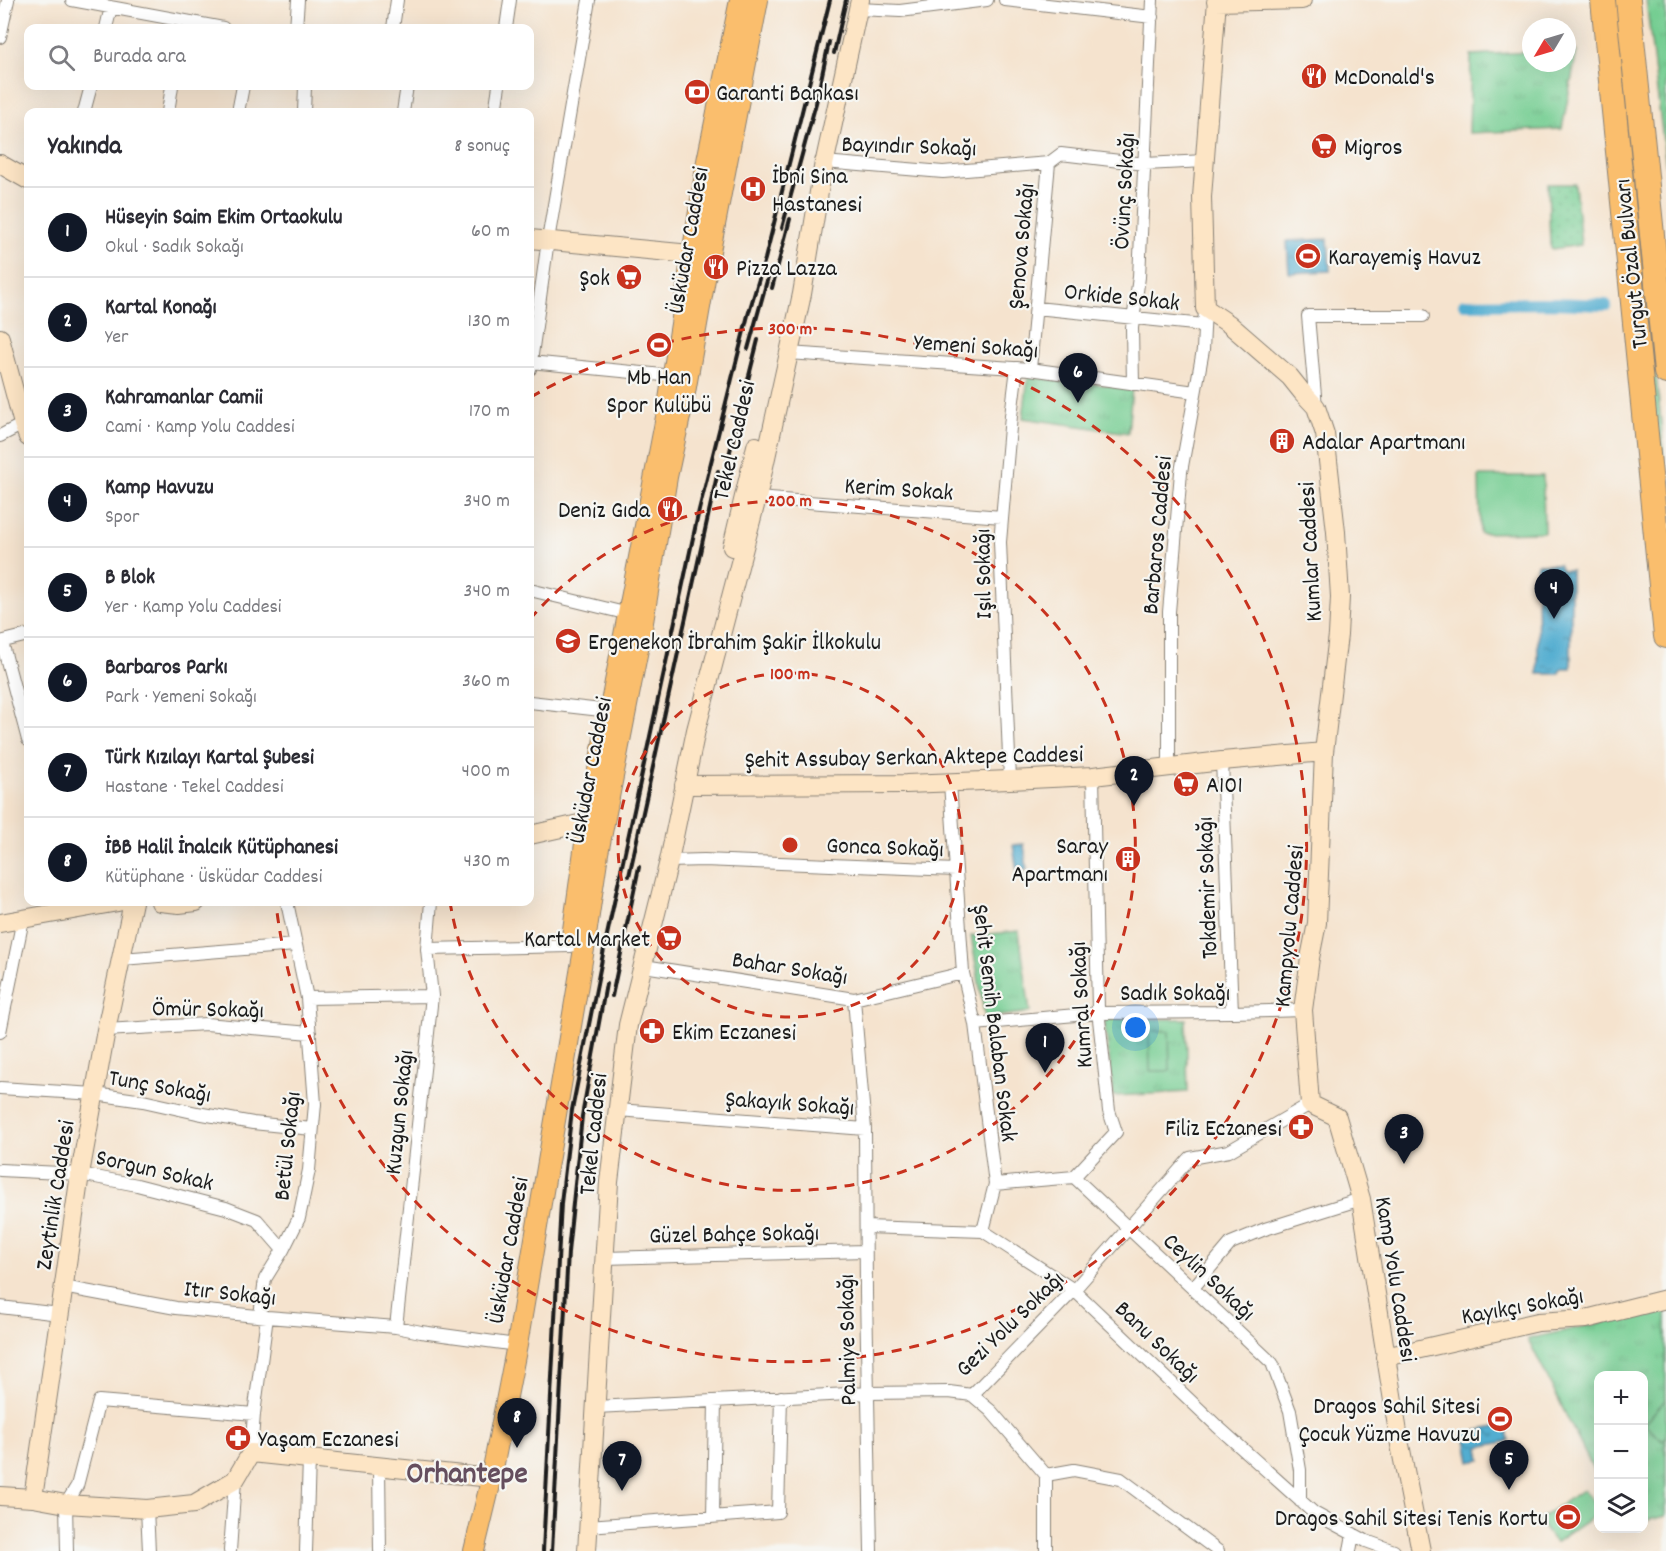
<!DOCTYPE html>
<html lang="tr">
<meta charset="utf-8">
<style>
:root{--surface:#fff;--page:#f7f7f7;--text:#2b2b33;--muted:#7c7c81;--line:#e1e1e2;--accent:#111827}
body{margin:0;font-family:Dekko,sans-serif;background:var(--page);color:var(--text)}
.controls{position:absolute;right:18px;bottom:18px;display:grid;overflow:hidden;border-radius:12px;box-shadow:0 6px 24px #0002}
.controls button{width:54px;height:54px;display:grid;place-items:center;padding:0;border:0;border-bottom:2px solid var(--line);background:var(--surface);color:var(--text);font:30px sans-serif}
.compass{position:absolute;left:1522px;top:18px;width:54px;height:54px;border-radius:50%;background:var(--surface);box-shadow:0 6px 24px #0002;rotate:232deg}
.you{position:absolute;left:1136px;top:1028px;width:21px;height:21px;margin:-15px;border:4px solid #fff;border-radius:50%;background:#1a73e8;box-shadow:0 0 0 9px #1a73e833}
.badge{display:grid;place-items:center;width:39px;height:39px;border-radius:50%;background:var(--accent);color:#fff;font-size:20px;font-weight:700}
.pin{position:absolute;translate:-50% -50px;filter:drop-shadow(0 2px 3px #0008)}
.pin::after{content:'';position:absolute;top:32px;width:21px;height:18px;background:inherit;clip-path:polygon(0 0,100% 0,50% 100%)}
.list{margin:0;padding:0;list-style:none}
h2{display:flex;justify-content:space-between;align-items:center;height:78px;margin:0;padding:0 24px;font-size:26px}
h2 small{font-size:20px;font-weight:400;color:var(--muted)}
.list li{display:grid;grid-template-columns:39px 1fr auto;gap:18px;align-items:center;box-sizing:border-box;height:90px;padding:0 24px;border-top:2px solid var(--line)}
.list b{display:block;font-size:22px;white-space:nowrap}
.list p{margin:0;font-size:20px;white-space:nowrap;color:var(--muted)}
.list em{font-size:20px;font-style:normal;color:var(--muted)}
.icon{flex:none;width:33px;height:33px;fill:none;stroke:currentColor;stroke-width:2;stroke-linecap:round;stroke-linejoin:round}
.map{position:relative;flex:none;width:1666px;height:1551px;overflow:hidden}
.search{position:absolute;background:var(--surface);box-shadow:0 6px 24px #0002;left:24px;top:24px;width:510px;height:66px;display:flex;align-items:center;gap:15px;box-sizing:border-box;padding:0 21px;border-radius:12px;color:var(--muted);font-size:22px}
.panel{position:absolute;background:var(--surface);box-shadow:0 6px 24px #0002;left:24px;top:108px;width:510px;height:798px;border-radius:12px}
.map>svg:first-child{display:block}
.grass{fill:url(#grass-dots);stroke:#487457;stroke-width:1.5}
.park{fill:url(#park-tufts);stroke:#487457;stroke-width:1.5}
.pitch{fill:#75cd92;stroke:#487457;stroke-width:1.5}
.water{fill:url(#water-ripples);stroke:#386476;stroke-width:1.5}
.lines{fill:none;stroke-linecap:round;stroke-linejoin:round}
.canal{stroke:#53add0;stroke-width:12}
.street-casing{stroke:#888075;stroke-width:14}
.secondary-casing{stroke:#888075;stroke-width:20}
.primary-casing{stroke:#888075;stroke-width:22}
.highway-casing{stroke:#888075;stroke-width:26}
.street{stroke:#fff;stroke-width:12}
.secondary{stroke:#fde5c5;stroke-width:18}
.primary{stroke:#fabe6d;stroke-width:20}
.highway{stroke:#fabe6d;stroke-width:24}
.rail{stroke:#1c1c1c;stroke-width:4}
.ring{fill:none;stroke:#c8321e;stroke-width:3;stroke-dasharray:10 8}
.labels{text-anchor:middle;stroke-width:4.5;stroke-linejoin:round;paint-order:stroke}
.poi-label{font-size:24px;fill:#1c1c1c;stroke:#f6f6f2;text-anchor:start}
.street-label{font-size:24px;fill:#1c1c1c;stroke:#f6f6f2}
.district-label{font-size:30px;font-weight:bold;fill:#654e5e;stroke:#f6f6f2}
.centre{fill:#c8321e;stroke:#f6f6f2;stroke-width:3}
.ring-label{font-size:18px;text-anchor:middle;font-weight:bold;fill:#c8321e;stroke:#f6f6f2;stroke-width:4.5;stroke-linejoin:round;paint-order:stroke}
</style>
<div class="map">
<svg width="1666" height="1551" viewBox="0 0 1666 1551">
<defs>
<pattern id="grass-dots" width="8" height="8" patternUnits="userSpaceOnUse" patternTransform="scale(1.5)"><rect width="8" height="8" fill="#75cd92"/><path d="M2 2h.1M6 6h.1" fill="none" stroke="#65af7d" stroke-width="1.8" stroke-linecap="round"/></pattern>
<pattern id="park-tufts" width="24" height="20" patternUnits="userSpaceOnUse" patternTransform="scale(1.5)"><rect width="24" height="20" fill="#75cd92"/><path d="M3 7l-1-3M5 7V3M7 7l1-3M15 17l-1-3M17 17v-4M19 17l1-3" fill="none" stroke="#65af7d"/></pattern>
<pattern id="water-ripples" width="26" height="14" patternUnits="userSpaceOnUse" patternTransform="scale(1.5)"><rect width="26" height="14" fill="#53add0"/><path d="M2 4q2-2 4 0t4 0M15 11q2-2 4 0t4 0" fill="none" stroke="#448ca8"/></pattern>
</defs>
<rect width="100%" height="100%" fill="#f6f6f2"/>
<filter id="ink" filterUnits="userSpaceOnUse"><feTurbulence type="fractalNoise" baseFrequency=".0167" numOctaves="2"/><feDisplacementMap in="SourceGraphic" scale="12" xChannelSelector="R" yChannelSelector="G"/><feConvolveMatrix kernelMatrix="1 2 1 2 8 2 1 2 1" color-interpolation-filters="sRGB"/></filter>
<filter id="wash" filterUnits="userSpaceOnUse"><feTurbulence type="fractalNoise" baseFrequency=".008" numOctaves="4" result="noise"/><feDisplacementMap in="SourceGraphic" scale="24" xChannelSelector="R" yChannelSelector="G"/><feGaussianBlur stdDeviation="1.35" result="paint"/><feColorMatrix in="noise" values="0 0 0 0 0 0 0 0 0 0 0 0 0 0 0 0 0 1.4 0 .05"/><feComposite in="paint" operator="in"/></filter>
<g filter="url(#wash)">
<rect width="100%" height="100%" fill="#f5e3ce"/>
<path class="grass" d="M1616 38H1622L1661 423 1666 481V548Z
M1548 184H1575L1581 245 1552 249 1550 245Z"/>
<path class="park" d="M1646 0H1666V166Z
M1567 51H1577L1562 129 1469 133 1471 55 1531 52V63H1567Z
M1028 377 1132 388 1128 433 1023 418Z
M1019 931 1030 1012 985 1018 971 936Z
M1104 1019H1186L1188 1092 1114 1096Z
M1666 1308V1516L1644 1521V1376H1598V1479L1528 1339Z"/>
<path class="pitch" d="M1479 476H1543L1544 532 1480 533Z
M1149 1031H1169L1170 1071H1150Z
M1666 1399V1438L1663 1441 1644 1424Z
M1584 1489 1598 1509V1513L1555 1543 1538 1520Z"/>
<path class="water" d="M1328 239 1330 271 1289 273 1287 241Z
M1537 564H1559L1562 570H1571V668H1563L1559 674H1538Z
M1024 844 1027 870 1017 871 1013 845Z
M1506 1425 1509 1441 1479 1447 1481 1460 1470 1462 1465 1433Z"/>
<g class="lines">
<path class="canal" d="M1464 304 1554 303 1606 305"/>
</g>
</g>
<g filter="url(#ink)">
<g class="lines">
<g class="street-casing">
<path id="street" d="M72 0 223 28
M1005 0 1152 17
M858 9 900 11 987 0
M106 28 111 7
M296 28 298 0
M393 28 397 0
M506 28 510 0
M0 37 8 0
M84 112 91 86
M168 112 172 86
M238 112 243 86
M304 112 305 86
M403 112 407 86
M495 112 499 86
M824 162 943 172 1049 163 1061 154 1145 164 1205 161
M1036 308 1204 325
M788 353 1030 369 1195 392
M530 362 673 376
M530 369 548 240 589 0
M1030 369 1049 163
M1133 384 1132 328 1139 277 1152 0
M1316 407 1308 316H1423
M0 436 23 424
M757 498 1002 517
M530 590 633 615
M0 642 28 635
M2 642 28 740
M530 702 610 711
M1222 761 1232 1012
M1169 768V612L1181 472 1203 350 1205 308
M1010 780 1000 542 1011 416 1017 368
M950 783 963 973 975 1024 995 1184 983 1231
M669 861 704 860 956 870
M427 949 571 946
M122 959 295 945
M644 966 854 999 963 973
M307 998 432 996
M975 1024 1098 1013 1232 1012 1303 1010
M106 1030 206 1024 310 1033
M0 1032 23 919
M0 1088 95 1094 143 1101 197 1113 253 1123 312 1129
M618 1110 865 1129 854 999
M865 1129 866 1294 871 1551
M0 1170 80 1174 137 1185 226 1208 257 1220 283 1250
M1074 1177 1116 1132 1109 1111 1098 1010 1093 776
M995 1184 1074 1177 1272 1363 1290 1411 1300 1470V1501
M866 1227 983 1231 1074 1290 1217 1426 1314 1513 1366 1541 1394 1551
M604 1258 865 1251
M63 1287 176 1308 267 1317 396 1327 421 1332 517 1345
M1193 1288 1231 1243 1265 1229 1361 1199
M0 1307 60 1314
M260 1315 265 1279 283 1250 299 1218 309 1170 315 1104 307 998 287 902
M396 1327 432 996 427 949 431 902
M972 1395 991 1411 1046 1475V1551
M596 1407 868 1393 949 1392 972 1395 1074 1290 1190 1158 1229 1151 1310 1104
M251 1453 254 1414 267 1317
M379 1467 380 1551
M1046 1475 1074 1470 1121 1479 1218 1551
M147 1509 149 1551
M713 1517 715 1401
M588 1526 778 1512 781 1397
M67 1551 66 1504 77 1486 99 1401 254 1414
M230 1551 235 1480
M306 1551 309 1459
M1350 1551 1353 1534"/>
</g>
<g class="secondary-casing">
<path id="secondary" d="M1217 0 1202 197 1205 308 1229 324 1290 377 1302 392 1316 407 1325 434 1336 532 1340 597 1338 635 1324 752 1317 923 1310 958 1303 1010 1310 1104 1337 1117 1361 1199 1400 1445 1421 1551
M1216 2 1302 0
M0 164 28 180
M822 174 860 0
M530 239 691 254
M0 338 23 424 28 437
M732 547 756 446
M684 785 906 784 1010 780 1093 776 1222 761 1324 752
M530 835 601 819
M160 902 179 904 196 902
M0 923 118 902
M1385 1357 1538 1322 1586 1319 1666 1299
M0 1496 33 1498 66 1504 147 1509 194 1504 235 1480 251 1453 491 1478
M33 1498 80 1174 106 1030 133 902
M587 1551 609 1182 628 1025 669 861 696 730 757 498 802 294 824 162"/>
</g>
<g class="primary-casing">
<path id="primary" d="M572 937 588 822 667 412 707 161 740 0
M474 1551 489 1489 517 1345 584 949 598 853 641 634 667 477 684 398 709 256 758 0"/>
</g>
<g class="highway-casing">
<path id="highway" d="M1603 0 1666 636
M1628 0 1666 372"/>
</g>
<use href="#street" class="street"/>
<use href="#secondary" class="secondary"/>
<use href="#primary" class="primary"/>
<use href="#highway" class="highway"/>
<path class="rail" d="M834 53 846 0
M782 228 816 103 829 42
M772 288 790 219
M748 349 768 277
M722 483 758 340
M629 876 718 471
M612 996 639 867
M543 1551 561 1203 572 1110 604 949 699 510 748 315 765 259 830 0
M552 1551 568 1252 582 1116 606 984"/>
</g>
</g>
<g class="ring">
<circle cx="790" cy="845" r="172"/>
<path d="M530 619A345 345 0 1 1 450 902"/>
<path d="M531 397A517 517 0 1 1 276 904"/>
</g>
<defs>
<g id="restaurant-disc" transform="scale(1.35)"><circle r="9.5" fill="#c8321e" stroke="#f6f6f2"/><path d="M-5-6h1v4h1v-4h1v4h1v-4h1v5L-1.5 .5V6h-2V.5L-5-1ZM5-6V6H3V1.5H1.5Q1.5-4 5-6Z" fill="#fff"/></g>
<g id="bank-disc" transform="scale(1.35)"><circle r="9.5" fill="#c8321e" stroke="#f6f6f2"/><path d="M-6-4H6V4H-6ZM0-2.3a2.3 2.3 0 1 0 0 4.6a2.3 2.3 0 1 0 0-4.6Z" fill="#fff"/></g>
<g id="supermarket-disc" transform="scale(1.35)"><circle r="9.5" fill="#c8321e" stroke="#f6f6f2"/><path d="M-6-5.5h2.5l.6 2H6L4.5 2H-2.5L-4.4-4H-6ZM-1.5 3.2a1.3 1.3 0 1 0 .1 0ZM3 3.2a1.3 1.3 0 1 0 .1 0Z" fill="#fff"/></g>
<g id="hospital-disc" transform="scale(1.35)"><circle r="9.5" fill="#c8321e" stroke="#f6f6f2"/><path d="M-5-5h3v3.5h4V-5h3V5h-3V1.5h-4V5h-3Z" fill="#fff"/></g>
<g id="stadium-disc" transform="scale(1.35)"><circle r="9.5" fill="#c8321e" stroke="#f6f6f2"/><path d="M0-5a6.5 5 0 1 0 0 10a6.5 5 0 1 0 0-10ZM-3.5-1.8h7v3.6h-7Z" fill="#fff"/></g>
<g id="building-disc" transform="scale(1.35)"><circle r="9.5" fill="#c8321e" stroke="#f6f6f2"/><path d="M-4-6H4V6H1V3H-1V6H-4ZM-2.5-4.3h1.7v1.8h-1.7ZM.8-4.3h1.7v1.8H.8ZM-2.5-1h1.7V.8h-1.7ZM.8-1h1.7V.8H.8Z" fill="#fff"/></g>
<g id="school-disc" transform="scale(1.35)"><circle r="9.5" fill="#c8321e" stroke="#f6f6f2"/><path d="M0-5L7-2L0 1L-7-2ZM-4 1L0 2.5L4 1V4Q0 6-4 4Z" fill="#fff"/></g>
<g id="pharmacy-disc" transform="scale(1.35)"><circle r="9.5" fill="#c8321e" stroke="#f6f6f2"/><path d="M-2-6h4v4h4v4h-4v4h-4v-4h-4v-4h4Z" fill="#fff"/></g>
</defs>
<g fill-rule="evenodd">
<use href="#restaurant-disc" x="1314" y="76"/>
<use href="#bank-disc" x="697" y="92"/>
<use href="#supermarket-disc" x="1324" y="146"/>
<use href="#hospital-disc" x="753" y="189"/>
<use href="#stadium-disc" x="1308" y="256"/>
<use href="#restaurant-disc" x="716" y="267"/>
<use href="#supermarket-disc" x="629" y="277"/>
<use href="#stadium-disc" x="659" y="345"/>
<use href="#building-disc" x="1282" y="441"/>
<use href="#restaurant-disc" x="670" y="509"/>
<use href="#school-disc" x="568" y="641"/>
<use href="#supermarket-disc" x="1186" y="784"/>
<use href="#building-disc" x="1128" y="859"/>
<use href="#supermarket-disc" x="669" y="938"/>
<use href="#pharmacy-disc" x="652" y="1031"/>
<use href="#pharmacy-disc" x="1301" y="1127"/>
<use href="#stadium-disc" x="1500" y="1419"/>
<use href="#pharmacy-disc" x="238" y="1438"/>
<use href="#stadium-disc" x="1568" y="1517"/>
</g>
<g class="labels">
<g class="poi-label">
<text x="1334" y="84">McDonald's</text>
<text x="716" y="100">Garanti Bankası</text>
<text x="1344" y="154">Migros</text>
<text x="772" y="183">İbni Sina<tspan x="772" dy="28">Hastanesi</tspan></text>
<text x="1328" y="264">Karayemiş Havuz</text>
<text x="736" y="275">Pizza Lazza</text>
<text x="610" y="285" text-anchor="end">Şok</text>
<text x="659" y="384" text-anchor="middle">Mb Han<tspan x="659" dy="28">Spor Kulübü</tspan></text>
<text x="1302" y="449">Adalar Apartmanı</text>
<text x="650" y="517" text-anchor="end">Deniz Gıda</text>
<text x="588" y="649">Ergenekon İbrahim Şakir İlkokulu</text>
<text x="1206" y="792">A101</text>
<text x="1108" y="853" text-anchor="end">Saray<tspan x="1108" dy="28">Apartmanı</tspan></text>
<text x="650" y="946" text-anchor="end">Kartal Market</text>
<text x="672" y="1039">Ekim Eczanesi</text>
<text x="1282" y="1135" text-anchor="end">Filiz Eczanesi</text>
<text x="1480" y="1413" text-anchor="end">Dragos Sahil Sitesi<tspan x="1480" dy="28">Çocuk Yüzme Havuzu</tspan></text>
<text x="258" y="1446">Yaşam Eczanesi</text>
<text x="1548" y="1525" text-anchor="end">Dragos Sahil Sitesi Tenis Kortu</text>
</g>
<g class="street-label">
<text transform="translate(909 145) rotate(2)" y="8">Bayındır Sokağı</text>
<text transform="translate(1123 191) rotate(-87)" y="8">Övünç Sokağı</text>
<text transform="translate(687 240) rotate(-80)" y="8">Üsküdar Caddesi</text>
<text transform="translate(1020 246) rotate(-85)" y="8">Şenova Sokağı</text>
<text transform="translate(1630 264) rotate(-96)" y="8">Turgut Özal Bulvarı</text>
<text transform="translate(1122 296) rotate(6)" y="8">Orkide Sokak</text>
<text transform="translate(976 345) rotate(4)" y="8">Yemeni Sokağı</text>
<text transform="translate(733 440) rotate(-77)" y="8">Tekel Caddesi</text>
<text transform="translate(899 488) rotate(4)" y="8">Kerim Sokak</text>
<text transform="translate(1156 535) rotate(-85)" y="8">Barbaros Caddesi</text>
<text transform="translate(1309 552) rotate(-93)" y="8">Kumlar Caddesi</text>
<text transform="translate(982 574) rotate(-91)" y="8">Işıl Sokağı</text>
<text transform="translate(914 756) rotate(-1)" y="8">Şehit Assubay Serkan Aktepe Caddesi</text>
<text transform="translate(589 770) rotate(-79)" y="8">Üsküdar Caddesi</text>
<text transform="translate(885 846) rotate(2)" y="8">Gonca Sokağı</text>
<text transform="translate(1206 888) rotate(-92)" y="8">Tokdemir Sokağı</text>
<text transform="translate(1288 926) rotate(-85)" y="8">Kampyolu Caddesi</text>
<text transform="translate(790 967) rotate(9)" y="8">Bahar Sokağı</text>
<text x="1175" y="1000">Sadık Sokağı</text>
<text transform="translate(1080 1005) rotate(-93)" y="8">Kumral Sokağı</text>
<text transform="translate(208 1008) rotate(1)" y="8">Ömür Sokağı</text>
<text transform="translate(996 1023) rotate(83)" y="8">Şehit Semih Balaban Sokak</text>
<text transform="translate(160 1085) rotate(10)" y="8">Tunç Sokağı</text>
<text transform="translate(790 1102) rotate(4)" y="8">Şakayık Sokağı</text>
<text transform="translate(398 1112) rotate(-84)" y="8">Kuzgun Sokağı</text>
<text transform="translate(592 1134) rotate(-84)" y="8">Tekel Caddesi</text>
<text transform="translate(286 1146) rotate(-84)" y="8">Betül Sokağı</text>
<text transform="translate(155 1169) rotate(13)" y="8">Sorgun Sokak</text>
<text transform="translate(54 1195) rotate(-81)" y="8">Zeytinlik Caddesi</text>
<text transform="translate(734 1233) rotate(-1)" y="8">Güzel Bahçe Sokağı</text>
<text transform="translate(507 1250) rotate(-80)" y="8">Üsküdar Caddesi</text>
<text transform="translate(1210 1276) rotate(43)" y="8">Ceylin Sokağı</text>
<text transform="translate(1397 1279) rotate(81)" y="8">Kamp Yolu Caddesi</text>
<text transform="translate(230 1292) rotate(6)" y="8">Itır Sokağı</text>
<text transform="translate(1522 1305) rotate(-10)" y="8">Kayıkçı Sokağı</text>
<text transform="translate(1009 1323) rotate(-44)" y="8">Gezi Yolu Sokağı</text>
<text transform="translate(846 1340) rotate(-91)" y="8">Palmiye Sokağı</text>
<text transform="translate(1158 1341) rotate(44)" y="8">Banu Sokağı</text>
</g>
<g class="district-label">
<text x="467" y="1482">Orhantepe</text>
</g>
</g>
<circle cx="790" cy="845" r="9" class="centre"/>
<g class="ring-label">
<text x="790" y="334">300 m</text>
<text x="790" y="506">200 m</text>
<text x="790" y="679">100 m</text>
</g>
</svg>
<div class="controls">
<button>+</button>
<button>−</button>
<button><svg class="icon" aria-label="layers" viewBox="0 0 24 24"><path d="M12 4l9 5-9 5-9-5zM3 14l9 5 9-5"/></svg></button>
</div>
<svg class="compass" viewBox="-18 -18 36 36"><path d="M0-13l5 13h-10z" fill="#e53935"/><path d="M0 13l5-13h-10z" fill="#7c7c81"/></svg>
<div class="you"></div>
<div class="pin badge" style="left:1045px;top:1073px">1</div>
<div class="pin badge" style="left:1134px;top:806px">2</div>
<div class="pin badge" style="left:1404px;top:1164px">3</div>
<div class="pin badge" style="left:1554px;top:619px">4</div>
<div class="pin badge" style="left:1509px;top:1490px">5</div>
<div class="pin badge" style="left:1078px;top:403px">6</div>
<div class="pin badge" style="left:622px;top:1491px">7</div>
<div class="pin badge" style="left:517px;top:1448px">8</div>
<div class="search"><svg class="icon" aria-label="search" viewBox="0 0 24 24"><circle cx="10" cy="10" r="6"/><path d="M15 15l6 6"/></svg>Burada ara</div>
<section class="panel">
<h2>Yakında<small>8 sonuç</small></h2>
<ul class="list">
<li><span class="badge">1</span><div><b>Hüseyin Saim Ekim Ortaokulu</b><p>Okul · Sadık Sokağı</p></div><em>60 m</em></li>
<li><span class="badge">2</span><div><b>Kartal Konağı</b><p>Yer</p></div><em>130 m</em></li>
<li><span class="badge">3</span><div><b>Kahramanlar Camii</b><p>Cami · Kamp Yolu Caddesi</p></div><em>170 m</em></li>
<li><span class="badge">4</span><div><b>Kamp Havuzu</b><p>Spor</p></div><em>340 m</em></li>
<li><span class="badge">5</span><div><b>B Blok</b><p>Yer · Kamp Yolu Caddesi</p></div><em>340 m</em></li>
<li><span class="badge">6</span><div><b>Barbaros Parkı</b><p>Park · Yemeni Sokağı</p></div><em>360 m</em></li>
<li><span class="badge">7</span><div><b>Türk Kızılayı Kartal Şubesi</b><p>Hastane · Tekel Caddesi</p></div><em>400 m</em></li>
<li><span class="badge">8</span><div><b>İBB Halil İnalcık Kütüphanesi</b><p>Kütüphane · Üsküdar Caddesi</p></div><em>430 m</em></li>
</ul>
</section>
</div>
